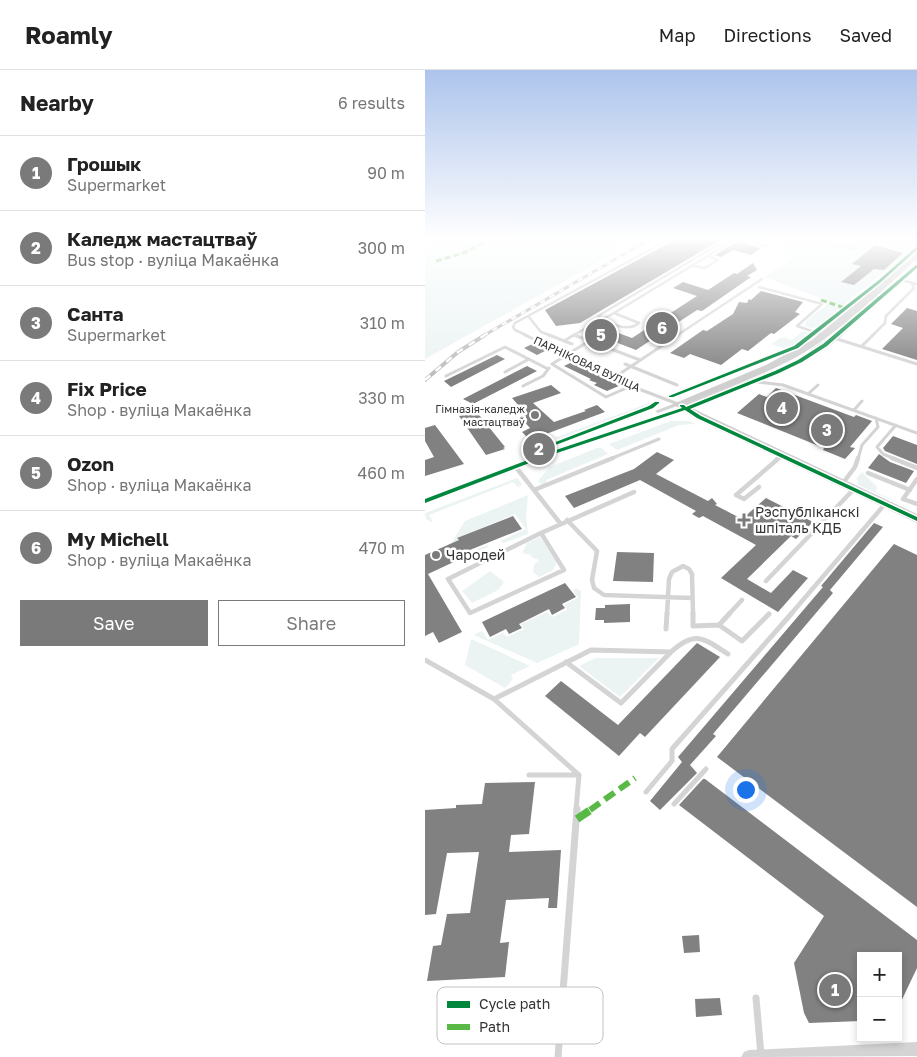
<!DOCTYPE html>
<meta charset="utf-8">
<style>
:root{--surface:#fff;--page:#f6f6f6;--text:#222;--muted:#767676;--line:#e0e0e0;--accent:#7a7a7a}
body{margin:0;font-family:"Golos Text",sans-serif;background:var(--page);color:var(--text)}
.controls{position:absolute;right:15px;bottom:15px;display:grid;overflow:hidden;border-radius:0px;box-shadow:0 2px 8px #0003}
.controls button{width:45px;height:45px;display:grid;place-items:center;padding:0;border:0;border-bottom:1px solid var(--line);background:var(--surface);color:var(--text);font:25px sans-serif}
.you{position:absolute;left:320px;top:719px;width:18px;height:18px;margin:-12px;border:4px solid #fff;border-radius:50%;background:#1a73e8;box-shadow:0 0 0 8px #1a73e833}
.badge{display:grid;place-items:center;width:32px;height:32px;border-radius:50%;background:var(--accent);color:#fff;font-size:16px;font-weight:700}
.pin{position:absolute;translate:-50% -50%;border:2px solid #fff;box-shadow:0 1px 5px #0006}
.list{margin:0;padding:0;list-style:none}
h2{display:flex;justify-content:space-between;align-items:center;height:65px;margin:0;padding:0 20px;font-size:21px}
h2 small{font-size:16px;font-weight:400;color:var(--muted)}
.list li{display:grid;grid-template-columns:32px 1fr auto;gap:15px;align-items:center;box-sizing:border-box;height:75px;padding:0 20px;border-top:1px solid var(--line)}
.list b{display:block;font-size:19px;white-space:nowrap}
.list p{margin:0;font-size:16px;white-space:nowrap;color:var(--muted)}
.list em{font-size:16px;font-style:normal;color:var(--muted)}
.actions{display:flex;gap:10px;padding:15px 20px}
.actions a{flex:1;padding:11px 0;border:1px solid var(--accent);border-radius:0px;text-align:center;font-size:18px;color:var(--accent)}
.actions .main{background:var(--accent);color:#fff}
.map{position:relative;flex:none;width:492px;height:987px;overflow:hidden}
header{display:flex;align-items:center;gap:30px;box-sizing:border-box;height:70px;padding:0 25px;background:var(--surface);border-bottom:1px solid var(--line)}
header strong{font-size:24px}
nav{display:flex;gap:28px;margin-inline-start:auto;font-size:18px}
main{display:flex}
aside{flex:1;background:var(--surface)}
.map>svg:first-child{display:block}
.green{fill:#ebf3f3}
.building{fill:#818181}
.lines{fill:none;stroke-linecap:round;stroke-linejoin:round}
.lane-far4{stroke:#d4d4d4;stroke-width:2.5}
.lane-far3{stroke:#d4d4d4;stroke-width:3}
.lane-far2{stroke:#d4d4d4;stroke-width:4.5}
.lane-far1{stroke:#d4d4d4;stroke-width:5}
.lane{stroke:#d4d4d4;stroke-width:7}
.street{fill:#d4d4d4;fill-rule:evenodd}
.secondary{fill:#cfcfcf;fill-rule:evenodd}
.rail-far1-casing{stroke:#bdbdbd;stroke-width:3}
.rail-casing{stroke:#bdbdbd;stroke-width:4}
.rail-far1{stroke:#fff;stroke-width:2;stroke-dasharray:5.5;stroke-linecap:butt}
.rail{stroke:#fff;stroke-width:2.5;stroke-dasharray:7;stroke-linecap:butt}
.quiet-far2{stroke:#58b947;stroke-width:3;stroke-dasharray:6 3;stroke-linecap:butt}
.quiet-far1{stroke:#58b947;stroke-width:6;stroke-dasharray:12 6;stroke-linecap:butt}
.quiet{stroke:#58b947;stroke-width:8;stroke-dasharray:15 8;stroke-linecap:butt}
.cycleway-casing{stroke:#fff;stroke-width:3}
.cycleway{fill:#00873e;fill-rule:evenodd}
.poi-dot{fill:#7a7a7a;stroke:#fff;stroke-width:2}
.labels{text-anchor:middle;stroke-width:5;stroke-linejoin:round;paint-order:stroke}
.far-street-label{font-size:11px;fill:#333;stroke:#fff}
.far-poi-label{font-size:11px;fill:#333;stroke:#fff;text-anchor:end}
.poi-label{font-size:14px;fill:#333;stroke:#fff;text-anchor:start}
.key{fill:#fff;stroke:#c2c2c2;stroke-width:1}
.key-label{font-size:14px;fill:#333}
</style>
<header>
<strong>Roamly</strong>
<nav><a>Map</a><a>Directions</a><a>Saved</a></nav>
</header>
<main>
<aside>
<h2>Nearby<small>6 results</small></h2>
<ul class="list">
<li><span class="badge">1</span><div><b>Грошык</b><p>Supermarket</p></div><em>90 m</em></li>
<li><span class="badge">2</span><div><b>Каледж мастацтваў</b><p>Bus stop · вуліца Макаёнка</p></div><em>300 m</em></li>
<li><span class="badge">3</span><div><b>Санта</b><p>Supermarket</p></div><em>310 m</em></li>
<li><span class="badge">4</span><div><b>Fix Price</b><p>Shop · вуліца Макаёнка</p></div><em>330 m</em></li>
<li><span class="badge">5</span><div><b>Ozon</b><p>Shop · вуліца Макаёнка</p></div><em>460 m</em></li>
<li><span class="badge">6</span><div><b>My Michell</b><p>Shop · вуліца Макаёнка</p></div><em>470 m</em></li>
</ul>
<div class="actions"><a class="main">Save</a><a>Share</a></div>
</aside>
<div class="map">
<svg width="492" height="987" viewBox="0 0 492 987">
<rect width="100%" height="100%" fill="#fff"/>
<path class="green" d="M0 169H200L198 176 188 184 0 289Z
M350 169H487L489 170 485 181 417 236 339 207 369 188 347 171Z
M403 234 417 238 391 259 380 256 382 250Z
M378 261 386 264 365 278 362 279 346 274 357 267 367 270Z
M227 332 223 337 135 370 129 368Z
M246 351H264L270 354 254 355 192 380 184 374Z
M172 378H177L183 384 121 410 122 413 117 415 113 411 125 397Z
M437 402 452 417 451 422 492 442 433 415V410L431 409Z
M92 408 97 414 96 416 93 417 88 412 4 445 8 452H6L1 449 0 444 3 442Z
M103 425 101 447 103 464 79 473 75 471 101 459 90 444 32 468 40 483 63 475 64 477 36 487 27 472 40 451Z
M115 467 132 492 128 500 114 507 108 502 109 495 114 490 106 487 107 485 97 483 102 473Z
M65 501 79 512 73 520 47 533 37 521Z
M151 518 156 521 154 574 150 576 112 593 49 565 57 561 63 570 78 563 82 567 99 559 96 554 122 542 127 547 142 540 140 534 153 528 148 520Z
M46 569 105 596 86 605 88 609 80 618 40 595Z
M171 588H234L195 627 154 596Z"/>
<path class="building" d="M248 169H297L155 253 131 256 120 240 246 172Z
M313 171 336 178 326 185 308 180 296 187 290 185Z
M450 175 478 183 459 200 449 199 429 215 416 212 436 196 427 194Z
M328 193 332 200 322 206 326 207 277 241 272 240 211 280 167 263 177 257 207 268 272 226 248 218 258 212 283 220 309 203 312 204Z
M336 221 378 232 370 242 375 244 349 264 346 263 323 281 317 279 296 295 265 284 259 288 245 283 278 260 282 261 308 244 314 232 322 233 324 229 326 230Z
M482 238 492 241V290L457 279 478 258 466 254Z
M109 273 122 280 112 285 99 278Z
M72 285 80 289 26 317 19 311Z
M147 292 196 315 182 321 169 315 172 313 164 310 166 309 139 296Z
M102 296 112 301 48 334 38 329Z
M126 315 136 323 108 333 129 352 161 341 159 340 172 335 180 342 105 370 97 362 105 358 95 347 101 344 87 328Z
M351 318 429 347 431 345 447 351 425 377 430 378 420 389 398 380 399 378 312 343 334 324 342 327Z
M51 341 80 377 78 378 80 379 61 385 34 346Z
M10 355 39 394 0 406V390L9 387 0 371V358Z
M468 366 492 375V394L460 381 458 378Z
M232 382 249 390 231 404 283 431 287 428 292 434 290 435 317 449 341 428 388 452 371 469 366 466 322 509 346 523 368 500 383 508 353 542 296 508 331 475 278 446 274 448 267 444 271 441 215 410 149 438 140 426 209 399Z
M454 384 465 392 489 401 481 413 443 398Z
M88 446 97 459 30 486 33 490 3 504 37 562 14 573 8 562 0 566V485L34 470 32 468Z
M449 453 458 457 405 520 408 523 288 664 291 666 265 695 272 703 235 740 225 731 257 692 253 687 398 517 396 516Z
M469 474 492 485V837L292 687Z
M192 482 229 483 228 512 188 511Z
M140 513 151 527 137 534 140 538 127 545 124 539 94 554 97 558 84 564 81 559 65 567 57 552Z
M205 534V552L179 553V550H170L171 538H180V535Z
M272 573 295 587 220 667 215 663 194 686 120 626 136 611 193 655Z
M278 709H280L492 870V898L473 938V886H436V951L384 953 379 943 369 893 399 846 254 735Z
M110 712 104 764 86 765 84 782 136 780 132 838H123L124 828 81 830 75 873 84 872 80 907 2 911 8 876 16 875 22 844 45 843 54 782 22 783 11 844 0 845V740L31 738V735L57 734 60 713Z
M274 865 275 882 259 883 257 866Z
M295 928 297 945 271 947 270 929Z"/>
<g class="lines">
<path class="lane-far4" d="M315 169 343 176
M390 169 430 179
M268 196 280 198 293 190 283 186
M476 210 492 214
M334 217 397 234 372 256
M189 243 311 169
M189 243 214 253C203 262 189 255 178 249Z
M103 246 245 169
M178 249 173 246 301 170H308
M372 256 398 265
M149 265 152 266
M103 266 90 260 88 257 90 253 103 246 116 262 127 266
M147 266 178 249
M251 266 337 209
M447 266 460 253 461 246 489 218 486 212"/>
<path class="lane-far3" d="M100 265 206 316 253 334
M124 265 147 274
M149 265 215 290
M409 268 492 294
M139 271 149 265
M164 271 127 294 181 327 206 316
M437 276 448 265
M200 294 252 315
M80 302 104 289
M21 306 80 277 123 299
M190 307 253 265
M333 312 358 315 492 363
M98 316 118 306 124 298
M384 323 393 315
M429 340 437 331
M185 389 234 369
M351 389 357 386
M433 389 437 375 453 357 451 348
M470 389 458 384 452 377 471 355"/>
<path class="lane-far2" d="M467 388 492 398
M90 396 135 453
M443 403 485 420
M492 409 478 429 492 434
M418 413 430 397 433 388
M334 417 319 429 311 425 354 388
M109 420 188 388
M142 450 172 481 167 510 169 518 179 525 267 528
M116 463 139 500 45 543 23 509Z
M116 463 209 422
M341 511 429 419
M242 544 244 509 247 502 258 496 264 499 267 504 268 544
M304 544 317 530
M366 544 460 434"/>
<path class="lane-far1" d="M268 543V556L294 555 317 571 344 544
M294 555 305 543
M241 559 242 543
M0 590 69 629 154 705
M141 592 196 633 246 582
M69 629 166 580 246 582C270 560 278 568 303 584
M104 705H154
M221 722 247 691V679L367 543
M249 734 281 699
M151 740 154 705"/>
<path class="lane" d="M331 928 336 985
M133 987 152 739"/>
<path class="street" d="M253 332 256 334 255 335 233 343 230 341Z
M262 336 265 338 264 339 121 388 0 434V428L115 384Z
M492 972V986L316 987 319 982 324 980Z"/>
<path class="secondary" d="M492 183V189C459 219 418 259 380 282 343 304 301 318 261 334L354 298H360V302L269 339 492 444V453L271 349 248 334 341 295 387 270Z
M429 245 436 247C427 257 397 287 384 285V281L406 266Z"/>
<g class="rail-far1-casing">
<path id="rail-far1" d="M58 266 225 169"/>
</g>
<g class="rail-casing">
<path id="rail" d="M0 310 33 282 60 265"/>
</g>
<use href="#rail-far1" class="rail-far1"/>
<use href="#rail" class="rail"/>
<path class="quiet-far2" d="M11 191 41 182 64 169
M396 230 420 238"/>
<path class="quiet-far1" d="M165 740 210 708"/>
<path class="quiet" d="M152 749 167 739"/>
<g class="cycleway-casing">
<path id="cycleway" d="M491 177H492V180L456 212 373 278 248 327H244V326L369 276 454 210Z
M491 195H492V198L402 276 377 292 354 303 265 339 276 346 492 447V451L272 348 260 340 120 387 0 433V429L116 385 257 338 255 336V335H259L261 337 350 301 373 290 398 274Z
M230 332H234V333L228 338 120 379 118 380 115 378 224 336Z"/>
</g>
<use href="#cycleway" class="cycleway"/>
</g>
<linearGradient id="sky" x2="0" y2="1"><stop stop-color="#adc4ec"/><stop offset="0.55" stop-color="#fff"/><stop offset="1" stop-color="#fff" stop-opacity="0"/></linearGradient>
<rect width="492" height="307" fill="url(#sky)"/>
<g class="poi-dot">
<circle cx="110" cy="345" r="5"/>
<path d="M316.5 442.5h5v5h5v5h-5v5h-5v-5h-5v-5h5z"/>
<circle cx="11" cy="485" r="5"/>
</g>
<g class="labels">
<g class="far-street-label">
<text transform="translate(162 294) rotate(25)" y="4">ПАРНІКОВАЯ ВУЛІЦА</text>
</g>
<g class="far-poi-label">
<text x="100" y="343">Гімназія-каледж<tspan x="100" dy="13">мастацтваў</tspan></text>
</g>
<g class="poi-label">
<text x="330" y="447">Рэспубліканскі<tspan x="330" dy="16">шпіталь КДБ</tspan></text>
<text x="21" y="490">Чародей</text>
</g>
</g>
<rect x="12" y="917" width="166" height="57" rx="8" class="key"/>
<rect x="22" y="931" width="23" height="7" fill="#00873e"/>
<rect x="22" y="954" width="23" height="6" fill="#58b947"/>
<g class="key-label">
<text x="54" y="939">Cycle path</text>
<text x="54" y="962">Path</text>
</g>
</svg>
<div class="controls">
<button>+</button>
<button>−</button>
</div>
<div class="you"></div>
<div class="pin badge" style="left:410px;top:920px">1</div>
<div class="pin badge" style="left:114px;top:379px">2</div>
<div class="pin badge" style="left:402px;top:360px">3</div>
<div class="pin badge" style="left:357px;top:338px">4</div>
<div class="pin badge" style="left:176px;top:265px">5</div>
<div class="pin badge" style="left:237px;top:258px">6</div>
</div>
</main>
